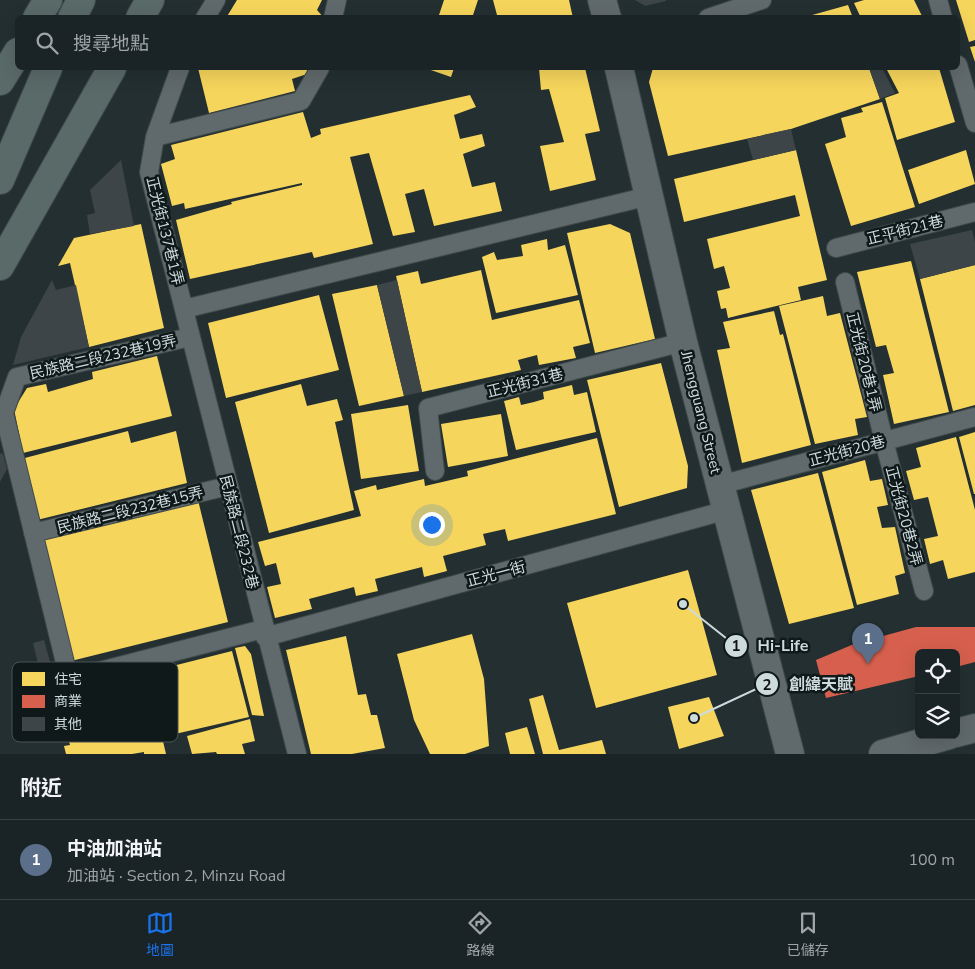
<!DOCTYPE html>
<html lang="zh-TW">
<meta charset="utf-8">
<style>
:root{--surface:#1a2325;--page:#232b2d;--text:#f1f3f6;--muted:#9fa4a7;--line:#384042;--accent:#1a73e8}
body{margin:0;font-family:"Nunito Sans","Noto Sans TC",sans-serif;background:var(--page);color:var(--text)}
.controls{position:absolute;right:15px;bottom:15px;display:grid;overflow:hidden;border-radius:8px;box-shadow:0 5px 20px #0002}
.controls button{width:45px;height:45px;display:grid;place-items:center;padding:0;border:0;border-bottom:1px solid var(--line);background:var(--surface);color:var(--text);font:25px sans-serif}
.you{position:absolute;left:431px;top:524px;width:18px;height:18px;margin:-12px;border:4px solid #fff;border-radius:50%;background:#1a73e8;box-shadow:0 0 0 8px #1a73e833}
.badge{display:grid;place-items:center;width:32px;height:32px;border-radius:50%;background:var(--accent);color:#fff;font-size:16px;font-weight:700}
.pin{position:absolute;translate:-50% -41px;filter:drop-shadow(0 1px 2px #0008)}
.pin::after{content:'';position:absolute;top:26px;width:18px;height:15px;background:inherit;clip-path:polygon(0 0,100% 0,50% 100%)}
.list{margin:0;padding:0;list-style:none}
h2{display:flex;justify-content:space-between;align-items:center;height:65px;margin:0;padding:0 20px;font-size:21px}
h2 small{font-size:16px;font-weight:400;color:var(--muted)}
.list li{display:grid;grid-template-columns:32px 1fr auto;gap:15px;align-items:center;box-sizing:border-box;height:80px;padding:0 20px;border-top:1px solid var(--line)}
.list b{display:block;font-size:19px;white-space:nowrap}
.list p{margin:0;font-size:16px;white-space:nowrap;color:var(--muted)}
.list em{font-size:16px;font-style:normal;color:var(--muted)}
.icon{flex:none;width:28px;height:28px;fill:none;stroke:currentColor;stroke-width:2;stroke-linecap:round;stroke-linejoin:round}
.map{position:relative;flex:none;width:975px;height:754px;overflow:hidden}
.search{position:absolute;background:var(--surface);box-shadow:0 5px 20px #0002;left:15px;right:15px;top:15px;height:55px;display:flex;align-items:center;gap:12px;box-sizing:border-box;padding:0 18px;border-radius:8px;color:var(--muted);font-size:19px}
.sheet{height:145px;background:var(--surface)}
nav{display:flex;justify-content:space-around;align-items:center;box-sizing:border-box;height:70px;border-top:1px solid var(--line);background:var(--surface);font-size:14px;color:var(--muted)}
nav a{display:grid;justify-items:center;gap:2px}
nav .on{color:var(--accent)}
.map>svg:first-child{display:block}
.homes{fill:#f6d55c}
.shops{fill:#d6604d}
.building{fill:#3d4548}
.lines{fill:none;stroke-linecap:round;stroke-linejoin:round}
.service-casing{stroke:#3f4a4b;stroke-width:20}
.minor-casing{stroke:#3f4a4b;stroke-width:30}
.secondary-casing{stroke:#3f4a4b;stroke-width:30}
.motorway-casing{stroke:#3f4a4b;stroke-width:30}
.service{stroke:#60696b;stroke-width:18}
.minor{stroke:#60696b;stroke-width:28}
.secondary{stroke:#60696b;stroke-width:28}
.motorway{stroke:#5a6a69;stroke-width:28}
.labels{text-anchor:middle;stroke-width:5;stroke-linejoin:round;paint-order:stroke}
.street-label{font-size:15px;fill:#cedbdd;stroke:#0f191a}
.key{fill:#0f191a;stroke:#485354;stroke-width:1}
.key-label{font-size:14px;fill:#cedbdd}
.leader{fill:none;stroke:#cedbdd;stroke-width:2}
.callout-dot{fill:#cedbdd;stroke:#0f191a;stroke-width:2}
.mark-label{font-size:15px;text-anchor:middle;font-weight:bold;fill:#111}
.callout-label{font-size:16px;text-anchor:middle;font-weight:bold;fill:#cedbdd;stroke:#0f191a;stroke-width:5;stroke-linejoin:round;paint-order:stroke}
</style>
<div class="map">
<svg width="975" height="754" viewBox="0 0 975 754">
<rect width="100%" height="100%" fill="#232f31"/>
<path class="homes" d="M237 0H322L317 10 324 18H226Z
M444 0H478L472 18H438Z
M493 0H569L573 18H504L497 15Z
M864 0H914L923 18H861L854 3Z
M956 0H975V40L969 42Z
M848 5 853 18H805V17Z
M975 46V62L970 47Z
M198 68H307V74L292 79 295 91 209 113Z
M425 68H454L451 77Z
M539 68H585L600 131 585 134 596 180 550 191 540 146 564 142 549 89 541 90Z
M653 68H869L880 99 791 129 668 156 649 82Z
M886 68H939L955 122 897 140 885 98 899 93Z
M470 95 476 107 454 115 460 139 482 134 485 146 463 154 472 187 495 182 502 211 434 226 424 189 405 194 415 232 393 236 369 153 350 157 373 244 314 258 312 252 190 279 176 220 232 204 231 202 302 185V183L185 209 184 203 172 206 161 164 175 159 171 145 303 112 311 138 321 134 320 129Z
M882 102 915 207 851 226 825 144 846 137 841 118 863 112 861 108Z
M796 150 827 280 798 287 801 300 728 318 726 308 721 309 717 291 730 288 724 266 714 269 707 239 800 216 795 195 684 222 674 179Z
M966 150 975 184 919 204 908 170Z
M141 224 164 328 89 347 70 263 58 266 74 238Z
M610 224 630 233 655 339 595 353 567 233Z
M547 239 548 250 565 245 578 295 496 313 482 257 494 252 497 260 523 256 521 245Z
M911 261 949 412 894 424 883 375 894 373 886 345 876 347 857 272Z
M975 265V405L953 411 920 279Z
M481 270 492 320 579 300 590 343 573 347 576 358 539 365 537 355 518 360 521 370 422 392 396 276 418 271 421 284Z
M377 285 404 396 359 406 332 294Z
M319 295 339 370 226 398 208 323Z
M823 296 827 316 840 313 867 417 855 419 858 435 815 444 779 306Z
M774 311 780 335 783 334 811 445 742 463 717 350 730 348 723 322Z
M157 356 172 416 23 453 14 409 27 388 46 384 48 392 93 379 92 372Z
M661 363 688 466 687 488 619 507 587 380Z
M301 384 307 406 337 399 343 420 335 422 354 510 269 533 235 402Z
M572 385 574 395 587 392 596 432 516 450 504 401 519 397 521 405 534 402 544 399 543 392Z
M408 405 419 471 361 479 351 414Z
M501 414 508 456 448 467 441 424Z
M128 431 131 443 176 431 187 483 37 520 21 459Z
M975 432V494H974L959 437Z
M956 437 975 510V572L948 579 943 560 930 564 924 539 938 536 928 497 914 500 906 471 921 467 916 448Z
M597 438 616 514 508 541 505 529 483 534 486 545 443 556 447 571 424 577 422 567 375 579 378 591 356 596 354 587 309 599 312 609 275 618 267 587 281 584 276 563 265 566 258 542 361 516 354 491 376 485 377 490 424 479 425 486 468 476 467 471Z
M865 460 870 481 882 479 888 505 877 507 882 528 895 527 905 573 895 576 899 594 857 605 822 472Z
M818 473 854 608 789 624 751 490Z
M197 496 228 622 67 662 37 536Z
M688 570 717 675 596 708 567 603Z
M472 634 484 679 489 746 465 754H430L414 720 397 654Z
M346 636 358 695 366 694 371 715H377L385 748 352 754H311L286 650Z
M245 646 251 654 264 716 252 715 235 648Z
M232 651 249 717 162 737 166 754H144V752L132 754H66L64 746 70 745 68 738 53 740 51 731 65 726 58 695Z
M543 695 559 750 602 740 606 754H543L529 699Z
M709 697 724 736 679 749 668 707Z
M250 719 255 741 242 744 245 754H217L216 752 192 754 187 736Z
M527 727 535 754H510L505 733Z"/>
<path class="shops" d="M916 627H975V662L956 667V653H919V676L826 698 816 660 854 644Z"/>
<path class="building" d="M635 0H666V1L645 6Z
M869 68H882L895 93 880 99Z
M791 129 796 150 753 160 747 139Z
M121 160 134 226 90 234 87 215 95 213 90 190Z
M972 230 975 242V265L920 279 910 244Z
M52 280 56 290 76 285 89 347 13 365 21 337Z
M397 280 422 392 404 396 377 285Z
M0 453 3 454 7 469 0 482Z
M44 640 58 690 45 693 33 643Z"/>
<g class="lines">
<g class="service-casing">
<path id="service" d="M938 0 943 18
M205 18 216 0
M333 18 337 0
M708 18 762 0
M958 65 975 123
M180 68 155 137 149 172 297 754
M155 137 301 101 320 68
M836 248 975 212
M845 282 884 441 924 591
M184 309 649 196
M190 337 17 377 4 413 69 679 263 629
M435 471 428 408 683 342
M720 485 975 417
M33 533 228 486
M265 637 727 510"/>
</g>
<g class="minor-casing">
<path id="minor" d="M602 0 607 18
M619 68 683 342 790 754"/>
</g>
<g class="secondary-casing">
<path id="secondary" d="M956 733 975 728
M883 754 949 735"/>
</g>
<g class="motorway-casing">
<path id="motorway" d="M37 18 48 0
M72 18 81 0
M140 18 150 0
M0 81 18 52
M0 180 48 68
M0 266 112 68"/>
</g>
<use href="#service" class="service"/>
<use href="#minor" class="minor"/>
<use href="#secondary" class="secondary"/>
<use href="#motorway" class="motorway"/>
</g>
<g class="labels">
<g class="street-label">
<text transform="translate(905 230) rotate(-14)" y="5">正平街21巷</text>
<text transform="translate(165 231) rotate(76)" y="5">正光街137巷1弄</text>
<text transform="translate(103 357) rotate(-13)" y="5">民族路二段232巷19弄</text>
<text transform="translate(864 362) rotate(76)" y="5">正光街20巷1弄</text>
<text transform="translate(525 383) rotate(-14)" y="5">正光街31巷</text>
<text transform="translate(701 412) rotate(76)" y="5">Jhengguang Street</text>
<text transform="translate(847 451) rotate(-15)" y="5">正光街20巷</text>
<text transform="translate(130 510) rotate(-14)" y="5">民族路二段232巷15弄</text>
<text transform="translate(904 516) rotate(75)" y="5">正光街20巷2弄</text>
<text transform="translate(239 532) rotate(76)" y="5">民族路二段232巷</text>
<text transform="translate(496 574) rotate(-15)" y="5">正光一街</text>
</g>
</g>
<rect x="12" y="662" width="166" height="80" rx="8" class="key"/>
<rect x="22" y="672" width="23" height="14" fill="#f6d55c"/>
<rect x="22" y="695" width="23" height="13" fill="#d6604d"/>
<rect x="22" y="717" width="23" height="14" fill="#3d4548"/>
<g class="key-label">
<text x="54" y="684">住宅</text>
<text x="54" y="706">商業</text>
<text x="54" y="729">其他</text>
</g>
<path class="leader" d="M683 604L736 646M694 718L767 684"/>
<g class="callout-dot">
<circle cx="683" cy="604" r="5"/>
<circle cx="694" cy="718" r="5"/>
<circle cx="736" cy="646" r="12"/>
<circle cx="767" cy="684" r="12"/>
</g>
<g class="mark-label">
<text x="736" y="651">1</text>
<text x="767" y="690">2</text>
</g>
<g class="callout-label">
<text x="783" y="651">Hi-Life</text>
<text x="821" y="690">創緯天賦</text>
</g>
</svg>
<div class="controls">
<button><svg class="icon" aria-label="locate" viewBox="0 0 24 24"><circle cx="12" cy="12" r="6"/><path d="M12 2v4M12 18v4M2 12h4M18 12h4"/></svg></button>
<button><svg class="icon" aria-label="layers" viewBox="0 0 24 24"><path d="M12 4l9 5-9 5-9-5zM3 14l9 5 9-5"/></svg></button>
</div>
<div class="you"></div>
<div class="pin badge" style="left:868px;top:664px;background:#5c6f8a">1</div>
<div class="search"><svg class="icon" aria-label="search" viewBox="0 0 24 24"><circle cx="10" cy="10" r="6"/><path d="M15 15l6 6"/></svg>搜尋地點</div>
</div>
<section class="sheet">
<h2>附近<small></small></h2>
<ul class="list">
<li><span class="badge" style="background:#5c6f8a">1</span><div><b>中油加油站</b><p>加油站 · Section 2, Minzu Road</p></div><em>100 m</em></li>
</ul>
</section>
<nav>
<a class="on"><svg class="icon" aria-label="map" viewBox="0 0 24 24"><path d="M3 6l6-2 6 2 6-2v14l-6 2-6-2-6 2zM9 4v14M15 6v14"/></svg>地圖</a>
<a><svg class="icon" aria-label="directions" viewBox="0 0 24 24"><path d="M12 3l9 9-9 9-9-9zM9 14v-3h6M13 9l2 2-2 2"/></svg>路線</a>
<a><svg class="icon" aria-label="saved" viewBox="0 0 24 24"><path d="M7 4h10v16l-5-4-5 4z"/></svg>已儲存</a>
</nav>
